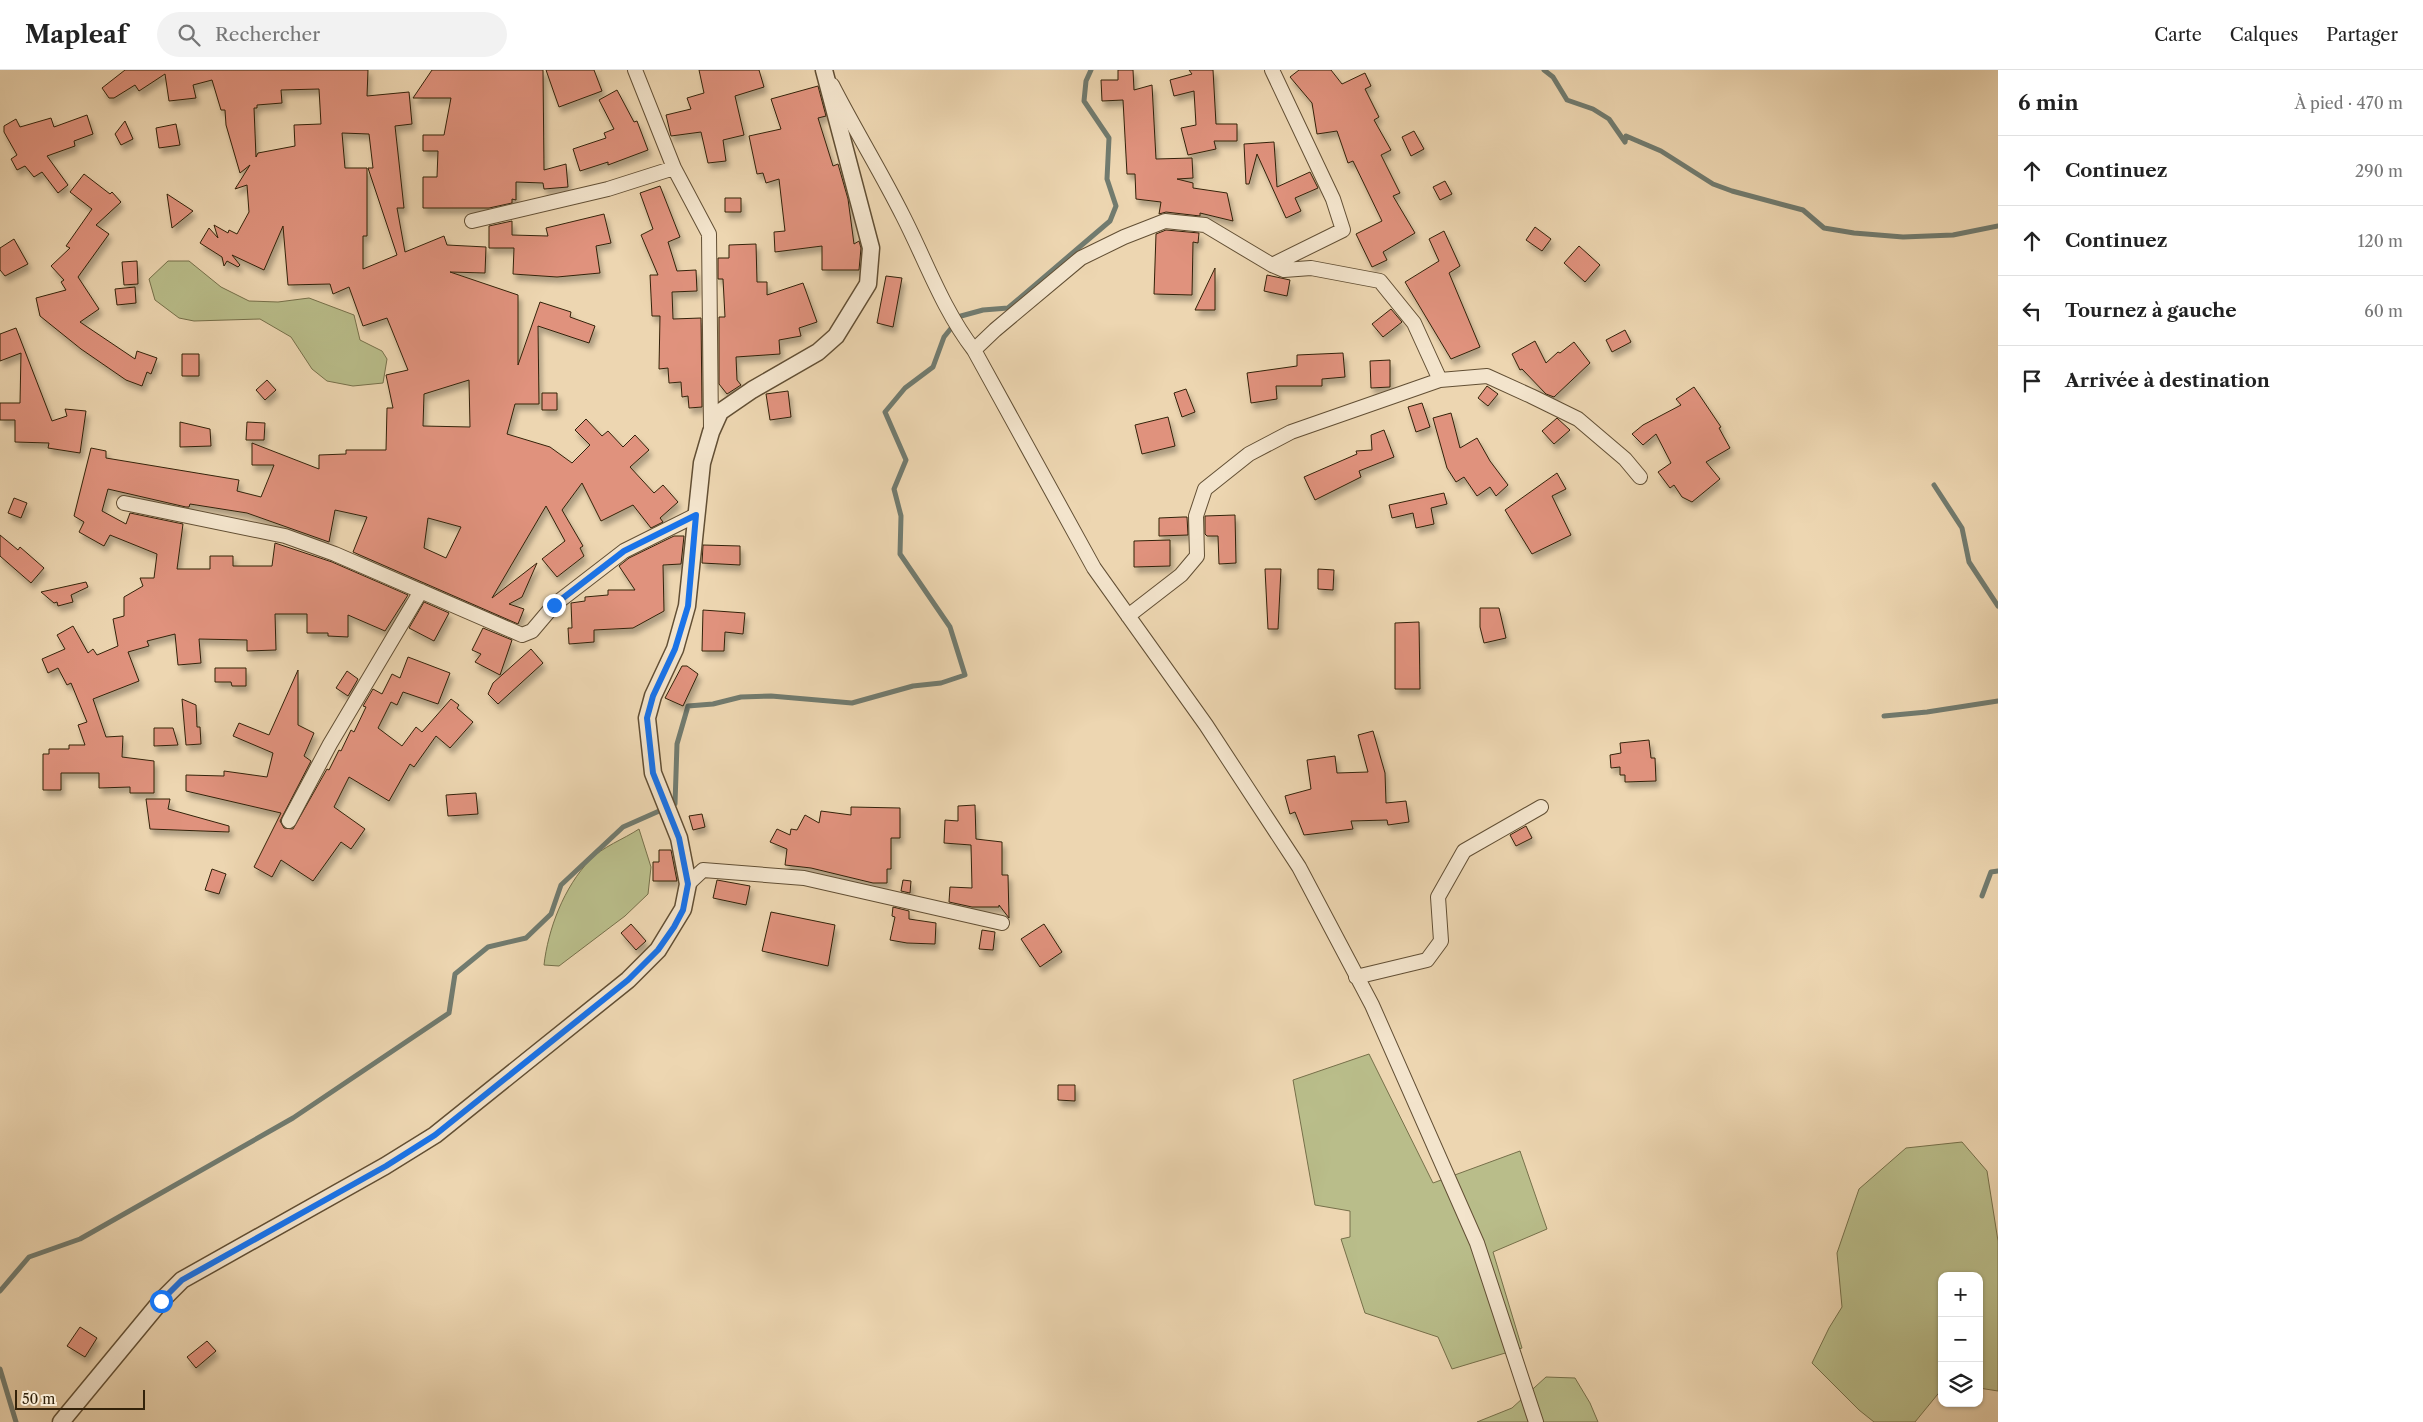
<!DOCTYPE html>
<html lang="fr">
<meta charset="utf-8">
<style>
:root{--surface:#fff;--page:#f2f2f2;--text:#222;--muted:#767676;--line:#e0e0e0}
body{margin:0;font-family:"Libre Caslon Text",serif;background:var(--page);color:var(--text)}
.controls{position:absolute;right:15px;bottom:15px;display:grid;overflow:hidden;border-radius:10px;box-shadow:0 1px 4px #0004}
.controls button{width:45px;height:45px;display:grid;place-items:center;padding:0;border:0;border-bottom:1px solid var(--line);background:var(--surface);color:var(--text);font:25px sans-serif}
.scale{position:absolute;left:15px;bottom:12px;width:130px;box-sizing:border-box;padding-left:5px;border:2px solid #33220a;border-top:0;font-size:14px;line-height:18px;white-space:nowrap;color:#33220a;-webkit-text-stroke:4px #f3e4cc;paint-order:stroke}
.stop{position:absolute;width:15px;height:15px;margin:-11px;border:4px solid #1a73e8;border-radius:50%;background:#fff}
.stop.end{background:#1a73e8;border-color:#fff;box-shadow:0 1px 5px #0008}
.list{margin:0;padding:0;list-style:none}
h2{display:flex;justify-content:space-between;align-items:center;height:65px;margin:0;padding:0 20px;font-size:21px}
h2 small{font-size:16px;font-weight:400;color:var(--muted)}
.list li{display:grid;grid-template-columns:32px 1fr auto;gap:15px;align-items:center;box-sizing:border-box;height:70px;padding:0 20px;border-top:1px solid var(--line)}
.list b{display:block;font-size:19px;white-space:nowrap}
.list em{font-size:16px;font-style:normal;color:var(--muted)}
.icon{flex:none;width:28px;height:28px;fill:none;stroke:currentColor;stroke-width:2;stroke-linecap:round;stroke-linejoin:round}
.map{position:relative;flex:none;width:1998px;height:1352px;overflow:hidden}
header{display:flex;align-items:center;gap:30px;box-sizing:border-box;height:70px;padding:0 25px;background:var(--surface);border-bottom:1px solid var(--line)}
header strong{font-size:24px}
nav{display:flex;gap:28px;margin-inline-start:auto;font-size:18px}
.search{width:350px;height:45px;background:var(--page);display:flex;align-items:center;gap:12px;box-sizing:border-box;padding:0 18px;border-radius:28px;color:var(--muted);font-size:19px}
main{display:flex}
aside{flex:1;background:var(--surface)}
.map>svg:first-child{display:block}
.green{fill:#b9bd8a;stroke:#76704a}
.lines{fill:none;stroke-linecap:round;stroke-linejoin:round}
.stream{stroke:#717b6f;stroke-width:5}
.building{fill:#e0927d;stroke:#33220a;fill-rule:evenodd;filter:url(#shadow)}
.minor-casing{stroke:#624f34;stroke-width:16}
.tertiary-casing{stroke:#624f34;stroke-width:19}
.minor{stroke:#f3e4cc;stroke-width:14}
.tertiary{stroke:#f3e4cc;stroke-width:16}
.route{stroke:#1a73e8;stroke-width:6}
</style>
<header>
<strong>Mapleaf</strong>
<div class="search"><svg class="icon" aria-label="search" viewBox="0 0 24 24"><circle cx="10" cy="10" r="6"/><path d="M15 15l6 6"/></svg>Rechercher</div>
<nav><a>Carte</a><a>Calques</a><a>Partager</a></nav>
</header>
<main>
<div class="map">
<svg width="1998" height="1352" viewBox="0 0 1998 1352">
<defs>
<filter id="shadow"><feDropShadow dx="3" dy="5.5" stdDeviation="2.5" flood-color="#0004"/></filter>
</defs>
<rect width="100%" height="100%" fill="#edd6b1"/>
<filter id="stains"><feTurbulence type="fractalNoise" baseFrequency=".004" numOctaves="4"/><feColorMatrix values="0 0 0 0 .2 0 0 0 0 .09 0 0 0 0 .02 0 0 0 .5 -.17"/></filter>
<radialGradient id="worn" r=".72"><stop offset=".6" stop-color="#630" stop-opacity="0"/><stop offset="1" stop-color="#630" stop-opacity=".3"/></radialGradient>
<path class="green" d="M168 191H189L221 217 249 231 278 232 309 228 354 245 360 270 382 281 387 289 383 313 353 316 327 311 312 299 291 267 260 249 194 251 179 248 155 230 149 209Z
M639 759 651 797 648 824 625 846 559 896 544 895C548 859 564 817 590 790 602 777 624 769 639 759Z
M1369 984 1433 1113 1520 1081 1547 1159 1493 1182 1522 1278 1452 1299 1438 1267 1365 1243 1341 1169 1350 1167V1141L1315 1135 1293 1010Z
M1962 1072 1987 1101 1998 1171V1321L1979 1318V1206H1942V1319L1915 1352H1874L1859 1340 1812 1293 1829 1258 1842 1237 1837 1183 1859 1119 1906 1078Z
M1546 1307 1575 1308 1590 1333 1598 1352H1477L1512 1338Z"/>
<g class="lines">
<path class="stream" d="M1544 0 1553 7 1567 30 1593 39 1609 49 1625 72 1626 66 1661 81 1713 114 1732 121 1803 140 1824 158 1854 163 1903 167 1953 165 1998 156
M1934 415 1962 458 1969 492 1998 536
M1884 646 1927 642 1998 631
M1982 826 1991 802 1998 801
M0 1221 29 1187 80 1169 293 1048 449 943 455 904 488 877 526 868 551 844 561 815 623 757 675 734 677 674 688 636 713 634 741 627 771 626 852 633 913 616 941 613 965 605 950 557 900 484 901 446 894 419 906 390 885 342 905 318 933 297 944 267 961 246 983 240 1008 238 1110 151 1116 136 1107 109 1109 68 1084 31 1086 11 1091 0
M0 1299 16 1352"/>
</g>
<path class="building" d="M125 0H368L367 26 409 22 412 54 395 56 404 138H397L405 182 444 166 447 175 486 177 485 203 450 202 518 225V295L540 232 571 242 570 247 595 256 589 273 538 256 539 334H515L507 364 550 377 572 393 590 375 575 360 586 349 602 366 608 361 623 377 635 365 649 380 630 397 654 423 663 415 678 432 660 448 663 452 651 458 633 435 601 451 582 413 562 440 583 476 580 478 584 486 557 507 542 489 565 471 546 436 492 528 537 493 522 527 509 534 524 539 518 554 353 482 367 447 335 440 329 472 247 443 190 434 189 437H186L108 419 102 441 126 454 130 443 183 454 177 499H210V486H233V496H272L275 473 332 492 408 525 385 561 348 545V567L328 566V563H307V544H275L276 580 247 581V570L199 569 201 593 178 595 175 564 147 571 149 576 128 582 139 611 93 629 106 667 123 666 122 687 154 691V723H130V717L99 718V703H61V720H43V684H49V679H69V675H85L78 655 87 652 71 613 67 615 58 598 48 603 42 589 65 579 57 565 73 556 88 583 93 579 97 585 118 576 113 549 124 546V527L143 516 140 508H154L157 484 110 465 104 476 79 462 84 452 74 446 91 378 106 381V388L239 410 237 421 261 427 274 395H252V373L319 399V385L346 384V380H386L387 338H393L386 305 408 300 387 248 363 256 349 217 333 224 330 214 288 215 283 156 264 200 232 185 240 195 238 197 227 191 224 196 222 187 200 173 209 158 218 168 214 155 228 163 229 160 237 164 249 142 247 115 235 119 250 95 240 103 226 55 225 40H221L212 10 193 15 196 28 169 31 165 4 139 21 135 15 114 28H109L102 18ZM319 19 321 54 294 55 295 76 258 83 256 87 254 38H257V35L282 33 281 20ZM342 63 369 64 373 98H368L397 185 363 199V166H367V98H345ZM469 310 470 357 423 356 424 324ZM428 448 461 457 446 488 424 478Z
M432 0H543L544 100 566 94 568 117 544 119 543 113 516 112V130L512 129V133L489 138H423V107H437L438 81H423V65H444L451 28H413Z
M546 0H594L602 21 559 37Z
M699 0H759L764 17 735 26 744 65 723 70 726 91 708 93 701 62 671 66 666 45 691 39 687 28 704 23Z
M1118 0H1133L1134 20 1152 15 1156 89 1192 88 1193 108 1177 109 1193 113V118L1227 123 1233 151 1200 143V146L1166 142 1159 144 1161 132 1136 129 1135 104H1127L1123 30 1102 31 1101 10H1118Z
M1189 0H1213L1216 54H1237V71H1214L1216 79 1188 85 1181 58 1196 55 1194 21 1174 26 1170 10 1192 4Z
M1299 0H1331L1342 14 1365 3 1371 16 1365 19 1379 47 1374 50 1391 80 1381 85 1400 123 1393 126 1415 163 1383 182 1387 190 1372 197 1356 164 1382 151 1353 91 1348 93 1337 61 1317 64 1312 33 1290 7Z
M818 16 826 46 818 48 833 96 838 94 848 129 854 174 859 171 861 178 859 200H822V176L775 182 774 162 785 161 779 109 766 113 763 103 757 104 749 66 781 59 771 29Z
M617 20 634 52 637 51 648 80 608 95V92L580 101 573 79 606 68 604 63 614 59 599 30Z
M87 45 93 64 74 71 75 76 47 86 68 115 58 123 42 102 34 107 25 96 17 100 11 89 17 85 4 62V56L16 49 20 57 51 48 54 57Z
M125 51 133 69 121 75 115 64Z
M176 54 180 75 159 78 156 58Z
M1414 61 1424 79 1411 86 1402 67Z
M1274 72 1277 117 1310 102 1318 118 1295 128 1301 141 1286 148 1257 84 1249 114H1246L1244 74Z
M84 104 110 124 112 122 121 132 96 155 109 164 78 207 99 239 80 252 135 289 137 281 157 288 151 304 147 302 142 316 126 310 81 279 40 246 36 228 66 220 61 212 64 210 51 196 70 178 66 176 92 139 70 122Z
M1445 111 1452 124 1440 130 1433 117Z
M660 116 680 167 668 172 677 201 696 200 697 221 672 222 673 249 701 248 702 337 689 338 688 326 682 327 681 312 669 313 668 298 659 299 660 246H652L650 205H658L641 165 653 159 640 123Z
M167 124 193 141 172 158Z
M725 128H741V142H725Z
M604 144 611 173 596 176 600 203 557 207 513 204 514 178H489V156L512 151V165L548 166 546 158Z
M1535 157 1551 169 1542 181 1526 170Z
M1166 160 1199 163 1198 173 1193 172 1192 225 1154 224 1156 164Z
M1444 161 1460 196 1449 203 1480 277 1451 289 1405 212 1439 191 1429 169Z
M14 169 28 194 5 206 0 200V178Z
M756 174 757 212H767V225L803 213 817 252 799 258 801 266 779 270 780 284 736 287 737 310 741 315 727 324 719 314V247H725L723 209H718V188H729V175Z
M1579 176 1600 195 1585 212 1564 193Z
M137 191 138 214 124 215 122 192Z
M1215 198V240H1195Z
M1267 205 1290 210 1287 226 1264 221Z
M886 206 902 208 893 257 877 253Z
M135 217 136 233 117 235 115 219Z
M1391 239 1402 252 1383 267 1372 254Z
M16 258 52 351 67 346 65 339 86 341 80 383 48 378 49 373 15 372V350H0V333H20L21 283 0 291V264Z
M1625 260 1631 272 1612 282 1606 270Z
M1535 271 1546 293 1558 282 1560 283 1574 272 1590 293 1554 327 1546 324 1522 299 1520 300 1512 284Z
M1343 283 1345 307 1322 309V316H1276L1277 329 1251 333 1247 303 1297 296V285Z
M182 284H199V306H182Z
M1390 290V317L1371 318 1370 291Z
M267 310 276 320 265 330 256 320Z
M1487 316 1498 324 1488 336 1478 328Z
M1694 317 1721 357 1719 358 1730 378 1706 392 1720 409 1692 432 1682 427 1674 415 1670 418 1658 402 1671 393 1656 364 1643 375 1632 364 1643 355 1681 335 1676 329Z
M1186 319 1195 342 1182 347 1174 323Z
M788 321 791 347 770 350 766 324Z
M542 323H557V340H542Z
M1422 333 1430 357 1416 362 1408 337Z
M1451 343 1460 378 1477 368 1490 391 1508 415 1496 426 1490 417 1477 426 1464 407 1456 412 1447 398 1433 348Z
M1168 347 1175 376 1142 384 1135 355Z
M1557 348 1570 360 1554 374 1542 361Z
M180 352 210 359 211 376 180 377Z
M247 352 265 353 264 370H246Z
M1384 360 1394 387 1359 401 1361 407 1315 430 1304 407 1357 384 1356 381 1372 380 1371 365Z
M1557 403 1566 419 1552 426 1571 465 1532 484 1505 440Z
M1444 423 1447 434 1431 438 1434 454 1416 458 1413 443 1392 448 1389 435Z
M14 428 27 433 21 448 8 443Z
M1235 445 1236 493 1219 494 1218 466H1207L1205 464V446Z
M1183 447H1187L1188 465 1159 466V448Z
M0 465 18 480 20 477 44 498 31 513 0 486Z
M674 466H684L681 494 663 495 664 541 633 558 594 560V572L569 574 568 558H572L571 533 585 531V527L608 525V520H635L619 496 629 488Z
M1170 470V496L1134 497V471Z
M703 475 740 476V495L702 493Z
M1265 499H1281L1278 559H1268Z
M1318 499 1334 500 1333 520 1318 519Z
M86 512 88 517 71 525 73 532 58 536 57 532 54 533 41 522Z
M424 532 449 543 434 571 409 558Z
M1480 538H1499L1506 568 1484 573 1480 557Z
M703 540 745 543 743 564 725 562 724 581H702Z
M1419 552 1420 619H1395V553Z
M483 558 512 570 500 605 475 592 481 584 472 580Z
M531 579 543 593 498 634 488 624 493 613Z
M408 587 450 603 438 634 403 622 397 635 391 632 378 658 402 676 416 657 422 662 451 629 459 635 457 638 473 652 450 678 436 666 414 697 410 694 389 731 349 707 334 737 365 759 351 779 341 772 313 811 281 790 272 807 254 797 281 743 186 721V705L224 706V701L267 707 273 683 233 666 239 653 269 665 298 600V655L314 663 304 686 311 691 280 751 284 758 293 759 327 699 329 700 339 680 341 681 351 660 354 662 366 637 363 636 373 619 382 624 392 604 400 608Z
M682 596H687L698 604 683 636 665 628Z
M215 598H246V616H232L231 612H215Z
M347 601 358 609 348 626 336 618Z
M182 629 196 635 197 657H200L201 674 186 675Z
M154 658H173L178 675 154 676Z
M1373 661 1385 703 1386 733 1406 731 1409 752 1388 755 1387 750 1351 751 1353 759 1304 765 1295 742 1290 744 1285 726 1311 719 1307 690 1335 686 1337 703 1368 702 1358 665Z
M1649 670 1651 688H1655L1656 711 1625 712V705H1620V697L1611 698 1610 685 1621 683 1620 673Z
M476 723 478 744 448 746 446 725Z
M146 729H170L168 739 229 756V762L150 759Z
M975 735 976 769 1002 772V805H1008L1009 848 999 835V837H972L949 832 950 817 972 818 971 775 944 773 945 750 958 751V736Z
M851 737 900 738V768H891V799H887V813H873L811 798 785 795 787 779 770 772 777 759 790 765 791 759 797 760 805 745 819 753 821 741 851 745Z
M702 744 705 757 693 760 689 746Z
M1526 756 1532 768 1516 776 1510 765Z
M659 780H671L677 811H653V792H659Z
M212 799 226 804 219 824 205 820Z
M717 810 750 816 746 835 713 828Z
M903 810 911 811 910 823 901 821Z
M893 837 909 841V849L936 853 935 874 907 873 890 870 895 847 892 846Z
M771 842 835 855 828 896 762 881Z
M631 854 646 871 636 880 621 863Z
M1044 854 1062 882 1040 897 1021 869Z
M982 860 995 862 993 880 979 879Z
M1058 1015H1075V1031L1058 1030Z
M80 1257 97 1268 85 1287 67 1276Z
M207 1271 216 1281 196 1298 187 1287Z"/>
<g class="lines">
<g class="minor-casing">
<path id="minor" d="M832 15C855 60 881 102 903 146 926 191 943 240 974 280L1094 498 1206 655 1299 797 1372 935 1477 1173 1536 1352
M674 98 709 164 711 358
M472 151 608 119 674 98 635 0
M1272 195 1343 160 1333 129 1272 0
M974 280 995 260 1081 188 1124 167 1165 151 1205 155 1272 195 1284 200 1311 198 1380 211 1414 253 1440 310 1291 362 1249 384 1205 419 1196 446 1197 486 1181 505 1128 546
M1440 310 1487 306 1531 326 1578 349 1625 389 1640 407
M124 433 285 466 335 484 522 565 532 561 554 535 624 481 696 445
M289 751 330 674 421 521
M688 814 703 800 804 808 1002 853
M1356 907 1427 890 1441 871 1438 827 1464 781 1541 737"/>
</g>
<g class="tertiary-casing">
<path id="tertiary" d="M61 1352 161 1231 182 1210 385 1096 435 1065 628 910 658 880 683 839 688 814 679 768 653 703 647 648 653 626 675 579 687 536 702 393 711 362 720 342 752 320 818 282 836 266 868 214 871 178 824 0"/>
</g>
<use href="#minor" class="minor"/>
<use href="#tertiary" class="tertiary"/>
</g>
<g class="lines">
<path class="route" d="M161 1231 182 1210 386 1096 435 1065 628 910 658 880 674 857 683 840 688 814 679 768 653 703 647 648 653 626 675 579 688 536 696 445 624 481 554 535"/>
</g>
<rect width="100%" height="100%" filter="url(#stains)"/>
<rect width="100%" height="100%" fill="url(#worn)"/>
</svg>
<div class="controls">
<button>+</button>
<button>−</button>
<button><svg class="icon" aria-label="layers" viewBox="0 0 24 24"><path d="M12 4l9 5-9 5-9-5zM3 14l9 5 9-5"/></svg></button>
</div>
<div class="scale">50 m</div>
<div class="stop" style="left:161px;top:1231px"></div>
<div class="stop end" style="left:554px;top:535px"></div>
</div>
<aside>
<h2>6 min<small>À pied · 470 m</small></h2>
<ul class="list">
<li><svg class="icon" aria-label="ahead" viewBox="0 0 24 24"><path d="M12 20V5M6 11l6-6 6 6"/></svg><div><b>Continuez</b></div><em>290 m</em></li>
<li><svg class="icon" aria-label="ahead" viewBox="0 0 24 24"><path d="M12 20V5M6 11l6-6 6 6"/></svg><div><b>Continuez</b></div><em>120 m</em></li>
<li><svg class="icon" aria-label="left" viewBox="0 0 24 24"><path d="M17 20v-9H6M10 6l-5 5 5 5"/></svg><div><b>Tournez à gauche</b></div><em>60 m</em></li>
<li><svg class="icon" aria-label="arrive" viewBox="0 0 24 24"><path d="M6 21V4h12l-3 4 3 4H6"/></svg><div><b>Arrivée à destination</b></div></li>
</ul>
</aside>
</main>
